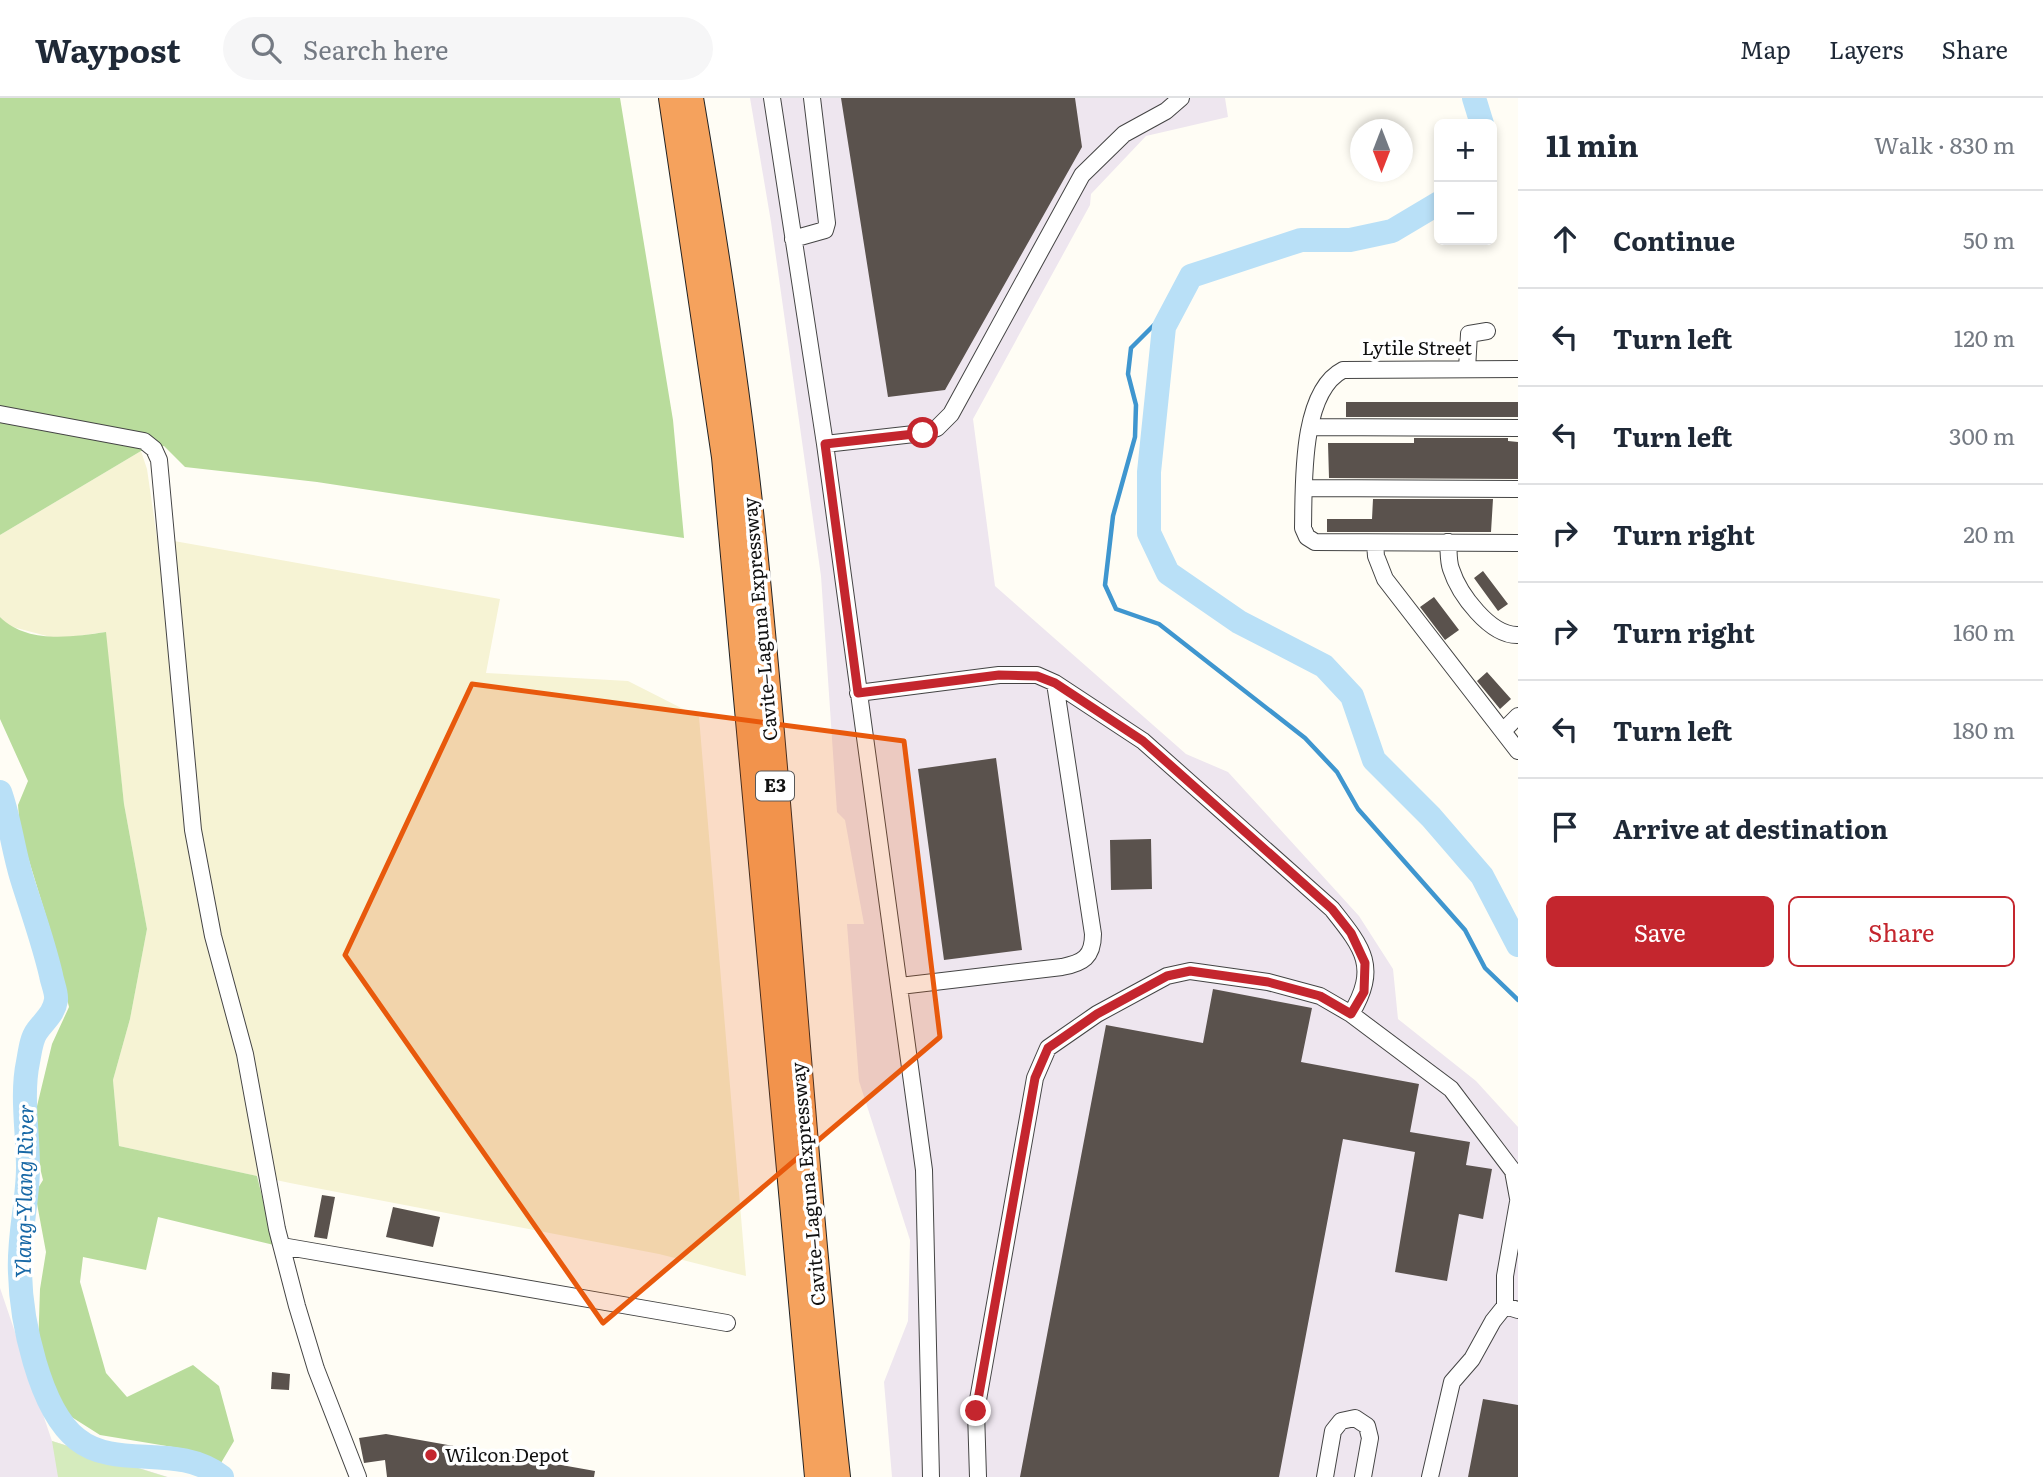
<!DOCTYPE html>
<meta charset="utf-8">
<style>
:root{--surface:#fff;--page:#f6f6f7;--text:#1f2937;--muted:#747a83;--line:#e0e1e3;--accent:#c4262e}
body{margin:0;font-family:Literata,serif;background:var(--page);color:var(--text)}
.controls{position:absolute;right:21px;top:21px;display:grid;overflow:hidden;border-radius:10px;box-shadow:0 4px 10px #0003}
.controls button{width:63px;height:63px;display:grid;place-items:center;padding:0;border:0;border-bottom:2px solid var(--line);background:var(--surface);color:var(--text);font:35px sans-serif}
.compass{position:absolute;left:1350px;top:21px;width:63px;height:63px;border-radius:50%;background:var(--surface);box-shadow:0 4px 10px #0003;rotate:180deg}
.stop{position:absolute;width:21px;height:21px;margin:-16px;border:5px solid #c4262e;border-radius:50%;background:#fff}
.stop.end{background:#c4262e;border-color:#fff;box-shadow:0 2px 7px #0008}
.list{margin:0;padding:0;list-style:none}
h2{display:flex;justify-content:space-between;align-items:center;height:91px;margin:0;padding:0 28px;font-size:30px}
h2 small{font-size:23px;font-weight:400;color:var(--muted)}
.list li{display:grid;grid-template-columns:46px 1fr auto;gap:21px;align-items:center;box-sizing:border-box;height:98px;padding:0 28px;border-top:2px solid var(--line)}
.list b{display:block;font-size:26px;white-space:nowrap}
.list em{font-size:23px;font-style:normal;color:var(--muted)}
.actions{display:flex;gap:14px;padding:21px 28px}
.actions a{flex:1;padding:16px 0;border:2px solid var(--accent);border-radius:10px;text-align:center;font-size:24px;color:var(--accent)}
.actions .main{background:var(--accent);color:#fff}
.icon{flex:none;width:38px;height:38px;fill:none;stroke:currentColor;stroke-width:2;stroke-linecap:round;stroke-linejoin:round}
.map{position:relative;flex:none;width:1518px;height:1379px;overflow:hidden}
header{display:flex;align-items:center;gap:42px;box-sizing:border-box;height:98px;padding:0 35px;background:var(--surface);border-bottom:2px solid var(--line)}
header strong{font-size:33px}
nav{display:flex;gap:38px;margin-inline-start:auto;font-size:24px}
.search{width:490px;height:63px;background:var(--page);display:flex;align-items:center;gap:18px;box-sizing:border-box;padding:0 24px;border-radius:38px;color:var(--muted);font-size:26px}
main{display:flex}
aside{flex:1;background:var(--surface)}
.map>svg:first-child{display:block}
.industrial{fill:#eee6ef}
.farmland{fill:#f6f3d4}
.green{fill:#d5ebbd}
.forest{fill:#b9dc9c}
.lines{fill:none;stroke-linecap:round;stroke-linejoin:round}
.stream{stroke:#3f96cf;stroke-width:4.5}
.river{stroke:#b9e0f7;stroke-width:24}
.building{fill:#5a524d}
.minor-casing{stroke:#444;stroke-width:18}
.highway-casing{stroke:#222;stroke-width:26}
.minor{stroke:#fff;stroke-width:16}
.highway{stroke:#f5a25d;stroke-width:24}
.route{stroke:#c4262e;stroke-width:9}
.marked{fill:#e8590c;fill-opacity:0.2;stroke:#e8590c;stroke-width:5;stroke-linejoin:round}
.poi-dot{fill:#c4262e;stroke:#fff;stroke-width:2.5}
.labels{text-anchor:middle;stroke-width:7;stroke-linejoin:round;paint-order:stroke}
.shield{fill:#fff;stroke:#585858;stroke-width:2}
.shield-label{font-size:18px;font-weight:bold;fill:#111}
.street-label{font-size:19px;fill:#111;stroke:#fff}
.poi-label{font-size:19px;fill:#111;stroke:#fff;text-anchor:start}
.water-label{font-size:21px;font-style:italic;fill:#1768a6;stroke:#fff}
</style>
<header>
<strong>Waypost</strong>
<div class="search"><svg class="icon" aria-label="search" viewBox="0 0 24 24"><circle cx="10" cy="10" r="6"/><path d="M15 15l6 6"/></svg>Search here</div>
<nav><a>Map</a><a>Layers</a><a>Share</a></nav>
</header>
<main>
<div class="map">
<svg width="1518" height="1379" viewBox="0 0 1518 1379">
<rect width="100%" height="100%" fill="#fffdf5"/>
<path class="industrial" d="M750 0H1225L1228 19 1146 38 1091 96 1090 107 973 321 995 488 1186 656 1228 674 1359 818 1393 871 1398 921 1476 983 1518 1029V1379H892L884 1284 908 1223 910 1142 859 983 847 826H864L845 722 837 714 821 478 771 124Z
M0 1190 52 1343 168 1379H0Z"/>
<path class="farmland" d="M141 353 147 371 157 440 500 501 486 575 628 583 699 619 746 1178 659 1156 290 1085 119 1048 113 982 130 921 147 831 124 706 105 534 58 541 9 528 0 519V437Z"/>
<path class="green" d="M52 1343 167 1379H168H58Z"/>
<path class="forest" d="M0 0H620L673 322 684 440 317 384 185 369 164 348 141 353 0 437Z
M0 519C27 546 71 539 106 534L124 706 147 831 130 921 113 982 119 1048 257 1078 274 1147 158 1119 146 1172 83 1159 80 1184 106 1275 127 1299 193 1267 219 1288 234 1343 221 1365 185 1351 100 1337 70 1318 42 1271 38 1252 40 1191 46 1154 35 1095 43 1082 31 1033 52 946 69 909 49 828 20 733 18 707 28 683 0 621Z"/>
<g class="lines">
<path class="stream" d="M1177 204 1131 250 1128 276 1136 307 1135 339 1113 418 1105 487 1116 511 1159 526 1305 640 1337 674 1358 711 1465 832 1485 870 1518 902"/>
<path class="river" d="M1474 0 1482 26
M1439 105 1392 133 1350 142H1301L1191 178 1164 229 1149 374V435L1168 475 1239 524 1324 568 1352 598 1374 662 1431 719 1482 778 1518 847
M0 694C10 722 13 752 22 781 32 813 43 843 51 877 52 884 57 895 56 902 54 916 44 923 37 933 31 941 30 954 28 964 21 997 28 1035 28 1069 28 1104 18 1139 20 1175 21 1221 39 1311 77 1341 117 1373 177 1344 222 1379"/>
</g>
<path class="building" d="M841 0H1075L1082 49 945 292 888 299Z
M1346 304H1518V319H1346Z
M1414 340H1508V343L1518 344V381L1329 380 1328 345H1414Z
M1373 401H1493L1491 434H1327V421H1372Z
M1483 473 1508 506 1498 513 1474 480Z
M1434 499 1459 532 1445 542 1420 509Z
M1487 574 1511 601 1500 611 1477 583Z
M996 660 1022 852 944 862 918 671Z
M1151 741 1152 791 1111 792 1110 742Z
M1213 891 1312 910 1301 964 1419 986 1410 1034 1470 1044 1466 1067 1492 1071 1483 1121 1459 1116 1447 1183 1395 1174 1415 1054 1343 1041 1279 1379H1020L1106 927 1203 945Z
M322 1097 335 1099 327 1141 314 1139Z
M393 1109 440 1119 433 1149 386 1139Z
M272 1274 290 1276 289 1292 271 1291Z
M1483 1301 1518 1307V1379H1468Z
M386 1336 595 1373 594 1379H387L385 1362 364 1365 359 1340Z"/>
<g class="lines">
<g class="minor-casing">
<path id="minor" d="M772 0 825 346 924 1072 931 1379
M793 141 825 132 827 125 812 0
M1467 271 1469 236 1487 233
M1518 271 1343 272C1300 294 1304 387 1303 430L1307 439 1315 444 1518 445
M0 316 144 343 154 351 159 362 193 732 213 838 245 956 277 1131 297 1208 316 1271 358 1379
M1310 329 1518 330
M825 346 923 335 937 330 951 316 1082 77 1124 36 1166 13 1181 0
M1304 390 1518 391
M1448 444C1449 453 1448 463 1451 471 1459 496 1490 538 1518 537
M1375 445 1376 458 1385 481 1518 653
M858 595 999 577H1037L1055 585 1143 643 1332 811C1363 850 1379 869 1351 916
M1503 633 1518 618
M900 888 1062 869C1083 865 1093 859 1093 836L1055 585
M282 1148 727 1225
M1505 1208V1178L1518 1104
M978 1379 976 1313 1035 980 1048 950 1097 916 1167 878 1190 873 1268 884 1320 898 1351 916 1451 991 1513 1073 1518 1100
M1325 1379 1333 1333 1341 1323 1355 1320 1367 1328 1370 1340 1363 1379
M1430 1379 1452 1284 1472 1261 1493 1223 1505 1208 1518 1212"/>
</g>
<g class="highway-casing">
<path id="highway" d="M671 0 724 359 817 1379
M691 0C716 147 739 294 754 442 786 754 803 1067 838 1379"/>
</g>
<use href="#minor" class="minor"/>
<use href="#highway" class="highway"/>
</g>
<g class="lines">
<path class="route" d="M923 335 825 346 858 595 999 577 1037 578 1055 585 1143 643 1332 811 1351 835 1365 865 1364 894 1351 916 1320 898 1268 884 1190 873 1167 878 1097 916 1048 950 1035 980 976 1313"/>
</g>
<path class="marked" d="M472 586 904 643 940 939 603 1225 345 857Z"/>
<circle class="poi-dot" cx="431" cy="1357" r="7"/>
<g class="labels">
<rect class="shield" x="756" y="673.5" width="38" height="29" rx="5"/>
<g class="shield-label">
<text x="775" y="694">E3</text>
</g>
<g class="street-label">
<text x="1417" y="257">Lytile Street</text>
<text transform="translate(760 521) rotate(-95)" y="7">Cavite–Laguna Expressway</text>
<text transform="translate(808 1086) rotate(-95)" y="7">Cavite–Laguna Expressway</text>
</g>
<g class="poi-label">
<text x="445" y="1364">Wilcon Depot</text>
</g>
<g class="water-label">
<text transform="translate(25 1093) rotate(-89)" y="7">Ylang-Ylang River</text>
</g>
</g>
</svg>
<div class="controls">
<button>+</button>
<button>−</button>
</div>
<svg class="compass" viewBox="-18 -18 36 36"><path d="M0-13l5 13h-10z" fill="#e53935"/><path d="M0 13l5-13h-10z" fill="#747a83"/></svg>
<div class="stop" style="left:923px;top:335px"></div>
<div class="stop end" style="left:976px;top:1313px"></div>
</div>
<aside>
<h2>11 min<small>Walk · 830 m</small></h2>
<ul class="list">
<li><svg class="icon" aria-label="ahead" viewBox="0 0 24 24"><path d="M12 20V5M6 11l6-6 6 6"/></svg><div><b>Continue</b></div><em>50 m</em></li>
<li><svg class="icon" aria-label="left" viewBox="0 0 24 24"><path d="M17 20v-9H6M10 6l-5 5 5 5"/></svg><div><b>Turn left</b></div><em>120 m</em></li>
<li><svg class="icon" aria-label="left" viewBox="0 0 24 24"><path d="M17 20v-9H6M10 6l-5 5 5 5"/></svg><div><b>Turn left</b></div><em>300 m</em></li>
<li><svg class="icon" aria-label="right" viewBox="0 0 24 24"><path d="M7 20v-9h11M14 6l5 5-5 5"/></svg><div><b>Turn right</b></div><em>20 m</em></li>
<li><svg class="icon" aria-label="right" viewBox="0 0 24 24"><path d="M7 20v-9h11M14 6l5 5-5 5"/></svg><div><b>Turn right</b></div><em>160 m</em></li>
<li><svg class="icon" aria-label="left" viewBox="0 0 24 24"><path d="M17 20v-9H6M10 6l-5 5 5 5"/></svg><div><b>Turn left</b></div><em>180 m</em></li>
<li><svg class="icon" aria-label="arrive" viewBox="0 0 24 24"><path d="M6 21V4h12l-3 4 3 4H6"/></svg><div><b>Arrive at destination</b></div></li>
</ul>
<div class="actions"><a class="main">Save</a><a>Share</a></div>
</aside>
</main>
